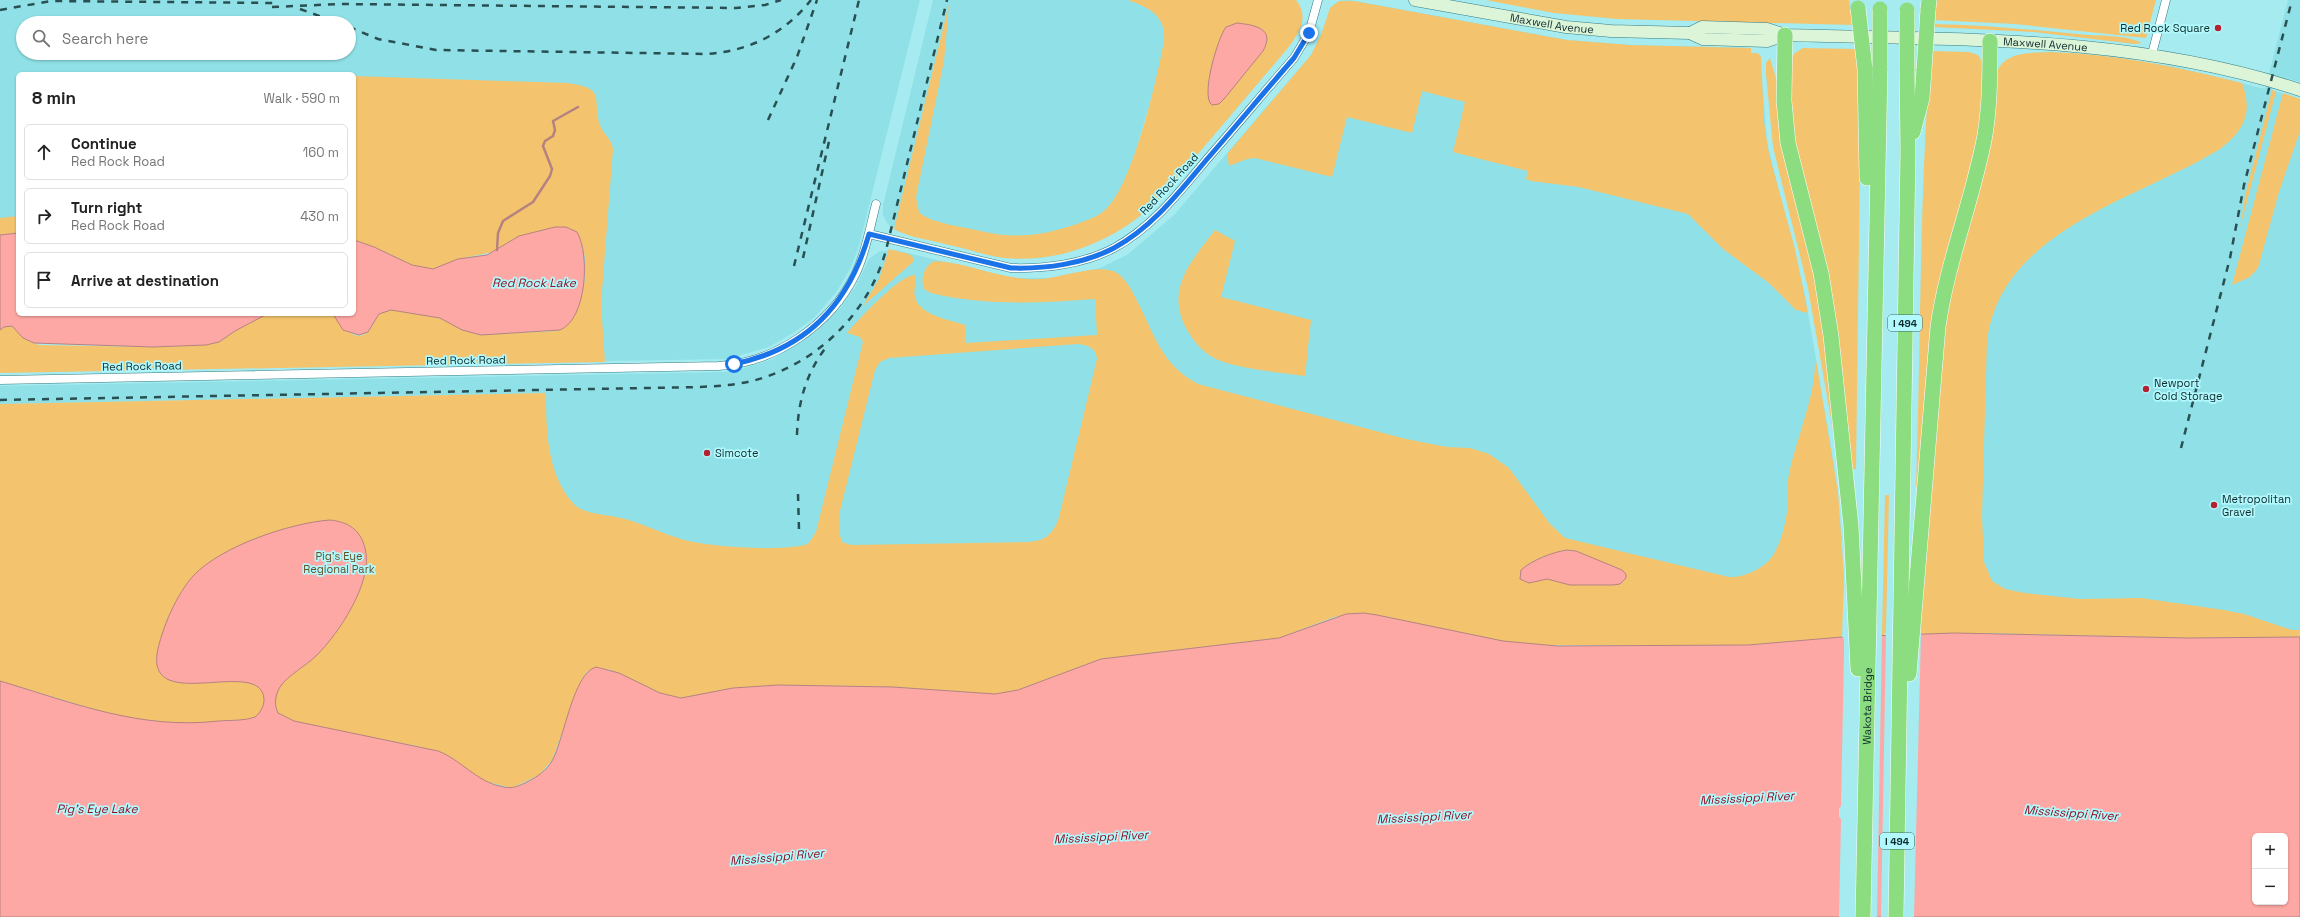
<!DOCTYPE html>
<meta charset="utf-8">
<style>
:root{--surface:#fff;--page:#f2f2f2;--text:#222;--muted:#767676;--line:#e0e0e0}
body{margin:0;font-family:"Space Grotesk",sans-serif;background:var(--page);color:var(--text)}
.controls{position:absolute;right:12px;bottom:12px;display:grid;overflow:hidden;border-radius:6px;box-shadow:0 1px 3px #0004}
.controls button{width:36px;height:36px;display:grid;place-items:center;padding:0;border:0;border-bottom:1px solid var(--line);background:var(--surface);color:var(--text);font:20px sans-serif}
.stop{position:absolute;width:12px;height:12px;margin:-9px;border:3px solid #1a73e8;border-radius:50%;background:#fff}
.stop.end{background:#1a73e8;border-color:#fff;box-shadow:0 1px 4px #0008}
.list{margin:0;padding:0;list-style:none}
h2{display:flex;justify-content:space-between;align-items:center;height:52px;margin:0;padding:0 16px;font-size:17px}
h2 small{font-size:13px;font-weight:400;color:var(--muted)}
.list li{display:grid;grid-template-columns:26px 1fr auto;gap:12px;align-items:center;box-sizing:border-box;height:56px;margin:0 8px 8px;padding:0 8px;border:1px solid var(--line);border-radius:6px}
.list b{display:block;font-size:15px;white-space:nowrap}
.list p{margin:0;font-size:13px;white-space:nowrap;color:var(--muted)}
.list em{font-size:13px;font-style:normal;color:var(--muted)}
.icon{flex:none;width:22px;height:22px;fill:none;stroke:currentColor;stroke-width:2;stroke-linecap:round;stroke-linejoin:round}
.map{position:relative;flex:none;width:2300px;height:917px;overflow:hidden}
.search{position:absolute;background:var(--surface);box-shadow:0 1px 3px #0004;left:16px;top:16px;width:340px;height:44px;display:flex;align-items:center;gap:10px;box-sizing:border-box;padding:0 14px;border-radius:22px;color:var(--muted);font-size:15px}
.panel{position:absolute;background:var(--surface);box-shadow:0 1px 3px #0004;left:16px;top:72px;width:340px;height:244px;border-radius:6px}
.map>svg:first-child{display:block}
.built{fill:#8fe1e7;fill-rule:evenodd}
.green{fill:#f3c46d;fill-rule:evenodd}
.water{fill:#fea8a5;stroke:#b68281;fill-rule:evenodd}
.pier{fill:#a5ebf0}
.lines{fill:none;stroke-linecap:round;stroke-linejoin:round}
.stream{stroke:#b68281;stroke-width:2.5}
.street-casing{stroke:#377c81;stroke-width:9}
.secondary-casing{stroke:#377c81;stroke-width:13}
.highway-casing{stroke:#fff;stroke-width:16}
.street{stroke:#fff;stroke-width:8}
.secondary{stroke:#dcf5d9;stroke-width:12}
.highway{stroke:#8bdd80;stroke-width:15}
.rail{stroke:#2a4f52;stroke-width:2.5;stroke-dasharray:7 7;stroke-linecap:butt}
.highway-bridge-casing{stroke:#fff;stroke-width:16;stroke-linecap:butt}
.highway-bridge{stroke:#8bdd80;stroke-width:15}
.route{stroke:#1a73e8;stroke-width:5}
.poi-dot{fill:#b42232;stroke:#b2f9fd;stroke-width:1.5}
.labels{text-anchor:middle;stroke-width:3.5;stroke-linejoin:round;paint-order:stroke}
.shield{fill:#b2f9fd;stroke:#3f696b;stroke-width:1}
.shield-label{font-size:10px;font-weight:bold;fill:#0e2b2d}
.street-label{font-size:11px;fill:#0e2b2d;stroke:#b2f9fd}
.poi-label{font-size:11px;fill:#0e2b2d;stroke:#b2f9fd;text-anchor:start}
.park-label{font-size:11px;fill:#644f27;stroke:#b2f9fd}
.water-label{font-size:12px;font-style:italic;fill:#901223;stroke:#b2f9fd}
</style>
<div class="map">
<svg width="2300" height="917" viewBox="0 0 2300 917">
<rect width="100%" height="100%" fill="#a5ebf0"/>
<path class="built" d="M0 0H920L859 246 850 269 837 291 815 317 796 331 769 347 727 359 549 362 557 331 513 239 493 252 354 240V74H18V233L0 235ZM23 23H349V53H23Z
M933 0H1180L1111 235 1061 254 1040 258H1012L997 257 897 231 888 224 883 215V205Z
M1350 0 1567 40 1630 45 1751 48V53L1760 55 1767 143 1805 295 1834 465 1842 540 1734 582 1553 538 504 560 542 393 0 404V386L726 372 742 369 773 359 817 331 841 307 856 286 869 259 880 251 895 250 1012 278H1053L1100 268 1127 255 1174 215 1311 55 1321 35 1332 6 1339 1Z
M2288 0H2300V82L2276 75 2272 90 2300 99V637L2188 638 1985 633 1921 634 1919 630 2014 56 2051 52 2108 57 2175 67 2265 89Z"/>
<path class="green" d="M1128 0H1296C1310 17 1299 33 1288 48L1164 194C1124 237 1064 264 1005 258 987 256 968 249 949 245 932 240 909 238 894 229L949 4 944 61 916 197 919 212C928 223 970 228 985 232 1018 239 1045 235 1077 224 1087 220 1098 217 1106 209 1133 184 1157 79 1164 41 1166 16 1150 8 1128 0Z
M1486 0H1849L1853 25 1617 19 1554 13Z
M1935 0H2156L2146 38 2014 24 1934 20Z
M1339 1H1354L1567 40 1630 45 1751 48V53H1758L1761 57 1764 122 1769 154 1795 249 1808 313 1796 310 1769 283 1723 249 1688 214 1579 187 1531 181 1526 179 1528 171 1453 152 1465 102 1422 91 1412 133 1347 117 1332 177 1255 158 1247 159 1229 166 1227 154 1311 55 1321 35 1330 8Z
M1933 24C1985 25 2036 30 2087 35 2103 36 2127 35 2142 43L2135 44 2034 32 1933 27Z
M1803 48 1857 49V54L1860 161 1856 469H1851L1792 123 1791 58 1795 53Z
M1931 51 1969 52 1978 55C1993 73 1974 154 1968 177L1920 487H1916C1921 342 1919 196 1931 51Z
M2051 52C2116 54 2179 67 2242 83 2253 112 2245 130 2220 149 2139 199 2001 229 1987 341L1982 516 1984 562 1992 581 2005 589 2025 593 2080 599 2141 598 2224 610 2244 614 2292 630H2300V637L2188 638 1985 633 1921 634 1919 630 1944 325 1997 72C2005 51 2032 53 2051 52Z
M1770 58 1777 82 1785 160 1808 244 1823 322 1837 453 1808 288 1773 147 1766 74V63Z
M354 76 567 83C607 88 592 98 600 125 603 134 612 139 613 149L601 304 605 362 0 373V330L6 326C19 325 27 342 39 345L153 347 206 345 219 342 235 331 267 314H333C339 324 355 345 369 331 376 323 376 311 389 310 402 309 432 315 444 320 457 325 467 333 481 335L557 331C563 324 573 315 577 307 586 288 588 263 582 244L519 236 493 252 458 259 433 269 412 265 374 247 354 240Z
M2272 90 2276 92 2240 228 2245 196Z
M2283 93 2300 99V131L2279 192 2258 268 2250 277 2232 285Z
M18 216V233L0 235V218Z
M1215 230 1235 241 1221 297 1311 320 1305 376C1278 372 1247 370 1221 361 1207 356 1197 346 1189 333 1163 291 1190 263 1215 230Z
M889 249 909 254 914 258 913 262 863 306 879 279Z
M935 261C971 263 1003 281 1040 279 1060 278 1101 262 1117 273 1125 278 1131 289 1135 297 1154 332 1160 364 1198 384L1406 439 1447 447 1470 448 1489 454 1509 468 1550 524 1565 538 1729 577C1743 578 1763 569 1772 557 1782 542 1787 519 1788 501 1788 492 1787 483 1789 474 1797 435 1817 394 1815 354L1838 492 1844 577 1842 637 1748 645H1535L1503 641 1377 615 1354 613 1334 617 1279 638 1101 659 1018 690 995 694 893 687 778 685 733 688 681 698 660 693 608 669 587 671 579 686 552 760 539 775 512 788 484 781 468 771 451 757 417 746 264 718 188 724 137 720 110 714 0 681V404L546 393C546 430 547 474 573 503 583 515 607 514 621 518 642 523 661 533 681 539 707 547 784 552 808 544L816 532 863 342 860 337 847 333C857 321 900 274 915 275 917 282 913 289 915 297 919 315 950 320 965 325L966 343 1097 335 1095 299C1039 303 985 306 931 293L924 289C920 279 924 265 935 261ZM1078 344C1088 345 1096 348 1097 359L1059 517C1053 535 1045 541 1027 542L851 545 842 542 839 532V515L875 370 880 362 889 358ZM1571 550 1622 570 1624 572 1622 582 1614 585H1570L1547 579 1529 583 1520 577 1521 570C1532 560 1556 550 1571 550Z
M1885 495H1889L1886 629V635H1882Z"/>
<path class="water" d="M1237 23C1254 25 1276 28 1263 51L1224 99 1219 104 1212 105C1200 97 1218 37 1226 27Z
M555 227H566L577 232C590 254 587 319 560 330L481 335 462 330 440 318 391 310 379 314 368 332 359 335 343 330 333 314H354V240L374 247 412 265 433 269 458 259 487 255 519 236Z
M18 233V314H267L235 331 219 342 206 345 153 347 34 343 23 338 12 326 4 327 0 330V235Z
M330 520C348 522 360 529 365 548 374 581 339 633 317 655 306 666 288 675 280 687 275 695 274 705 278 713L294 721 438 751C462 760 477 783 504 787 512 789 519 786 527 782 537 777 546 771 552 761 564 740 573 673 596 667L619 673 660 693 681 698 733 688 778 685 893 687 995 694 1018 690 1101 659 1279 638 1346 614 1364 613 1377 615 1503 641 1557 646 1748 645 1842 637 1954 633 2188 638 2300 637V917H0V681C74 703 140 730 219 721 231 720 244 721 255 717 261 712 264 706 264 699 261 656 149 714 157 654 161 630 177 593 194 575 222 546 290 523 330 520ZM2255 836H2285V902H2255Z
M1567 550 1576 551 1622 570 1626 574V578L1620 584 1613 585H1570L1547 579 1529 583 1520 579 1521 570C1532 560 1553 552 1567 550Z"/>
<path class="pier" d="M1882 633 1877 917H1839L1841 819 1839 817V809L1841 806 1844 653V639L1841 635Z
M1884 633H1921L1914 917H1881L1886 636Z"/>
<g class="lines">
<path class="stream" d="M497 250 498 233 503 221 533 202 550 176 552 169 543 146 545 141 553 136 555 130 553 121 578 107"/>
<g class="street-casing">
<path id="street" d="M2152 54 2166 0
M869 234 1011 268C1045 269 1084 264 1114 248 1153 227 1181 190 1208 158 1237 125 1265 91 1294 58L1309 33 1318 0
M0 380 718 366C775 363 831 325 856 273 866 252 870 227 876 204"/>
</g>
<g class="secondary-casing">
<g id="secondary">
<path id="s1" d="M1415 0 1566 27 1611 31 1690 33 1703 39 1767 41 1785 35"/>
<path id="s2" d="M1690 33 1702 27 1767 29 1785 35C1959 40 2133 35 2300 90"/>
</g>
</g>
<g class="highway-casing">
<g id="highway">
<path d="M1928 10 1929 0"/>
<path d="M1785 35 1784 101 1788 143 1821 273 1831 336 1851 526 1858 669"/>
<path d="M1865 69 1867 178"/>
<path d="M1913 132 1922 98 1924 70"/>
<path d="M1909 674 1938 327C1947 262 1973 200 1985 135 1990 104 1990 72 1990 41"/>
<path id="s3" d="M1863 917 1880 69"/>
<path d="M1896 917 1908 151 1907 69"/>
</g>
</g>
<use href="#street" class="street"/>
<use href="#secondary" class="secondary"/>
<use href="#highway" class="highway"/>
<path class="rail" d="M272 7 341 4 736 8 765 5 781 0
M300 9 339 23
M0 10 51 1 279 3
M349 27 378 39 436 50 707 54C749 51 784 34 811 0
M768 120 797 57 817 0
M803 258 830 137
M794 266 859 0
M0 400 700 387C718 386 735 385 752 381 816 365 869 313 886 250L947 0
M797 435C798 402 806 373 827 346
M2181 448 2230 258 2244 185 2292 0
M798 494 799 530"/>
<g class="highway-bridge-casing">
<path id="highway-bridge" d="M1858 8 1865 69
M1880 9V69
M1907 10V69
M1924 70 1928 10"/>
</g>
<use href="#highway-bridge" class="highway-bridge"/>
</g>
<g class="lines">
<path class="route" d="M734 364C807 349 849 304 869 234L1011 268C1045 269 1084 264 1114 248 1153 227 1181 190 1208 158 1237 125 1265 91 1294 58L1309 33"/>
</g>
<g class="poi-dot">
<circle cx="2218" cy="28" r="4"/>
<circle cx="2146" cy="389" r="4"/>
<circle cx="707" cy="453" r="4"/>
<circle cx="2214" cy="505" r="4"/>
</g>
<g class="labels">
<g class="shield">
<rect x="1888" y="315" width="34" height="16" rx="3"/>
<rect x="1880" y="833" width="34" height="16" rx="3"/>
</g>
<g class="shield-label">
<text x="1905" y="327">I 494</text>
<text x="1897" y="845">I 494</text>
</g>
<g class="street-label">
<text dy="4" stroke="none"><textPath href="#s1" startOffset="139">Maxwell Avenue</textPath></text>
<text dy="4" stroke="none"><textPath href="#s2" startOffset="358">Maxwell Avenue</textPath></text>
<text transform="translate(1169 184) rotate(-47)" y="4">Red Rock Road</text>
<text transform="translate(466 360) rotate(-1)" y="4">Red Rock Road</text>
<text transform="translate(142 366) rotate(-1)" y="4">Red Rock Road</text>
<text dy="4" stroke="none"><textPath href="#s3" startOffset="211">Wakota Bridge</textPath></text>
</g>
<g class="poi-label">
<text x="2210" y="32" text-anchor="end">Red Rock Square</text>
<text x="2154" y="387">Newport<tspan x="2154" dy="13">Cold Storage</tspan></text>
<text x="715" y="457">Simcote</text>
<text x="2222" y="503">Metropolitan<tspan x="2222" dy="13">Gravel</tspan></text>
</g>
<g class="park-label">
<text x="339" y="560">Pig's Eye<tspan x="339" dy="13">Regional Park</tspan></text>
</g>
<g class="water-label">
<text x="534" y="287">Red Rock Lake</text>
<text transform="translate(1747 798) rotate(-3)" y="4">Mississippi River</text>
<text x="97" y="813">Pig's Eye Lake</text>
<text transform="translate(2071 813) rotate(4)" y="4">Mississippi River</text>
<text transform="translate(1424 817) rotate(-3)" y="4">Mississippi River</text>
<text transform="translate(1101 837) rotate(-3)" y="4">Mississippi River</text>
<text transform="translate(777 857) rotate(-5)" y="4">Mississippi River</text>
</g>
</g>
</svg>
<div class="controls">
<button>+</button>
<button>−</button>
</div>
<div class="stop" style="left:734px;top:364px"></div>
<div class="stop end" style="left:1309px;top:33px"></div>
<div class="search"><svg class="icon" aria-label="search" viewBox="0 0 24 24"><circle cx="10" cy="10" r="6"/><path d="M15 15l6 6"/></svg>Search here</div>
<section class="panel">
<h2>8 min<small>Walk · 590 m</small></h2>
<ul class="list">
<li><svg class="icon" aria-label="ahead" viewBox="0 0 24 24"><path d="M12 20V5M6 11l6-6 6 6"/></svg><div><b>Continue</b><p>Red Rock Road</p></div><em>160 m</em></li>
<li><svg class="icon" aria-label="right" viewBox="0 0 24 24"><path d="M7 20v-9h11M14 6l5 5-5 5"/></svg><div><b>Turn right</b><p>Red Rock Road</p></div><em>430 m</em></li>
<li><svg class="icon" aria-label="arrive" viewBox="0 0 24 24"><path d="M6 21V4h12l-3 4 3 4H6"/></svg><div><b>Arrive at destination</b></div></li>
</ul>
</section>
</div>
